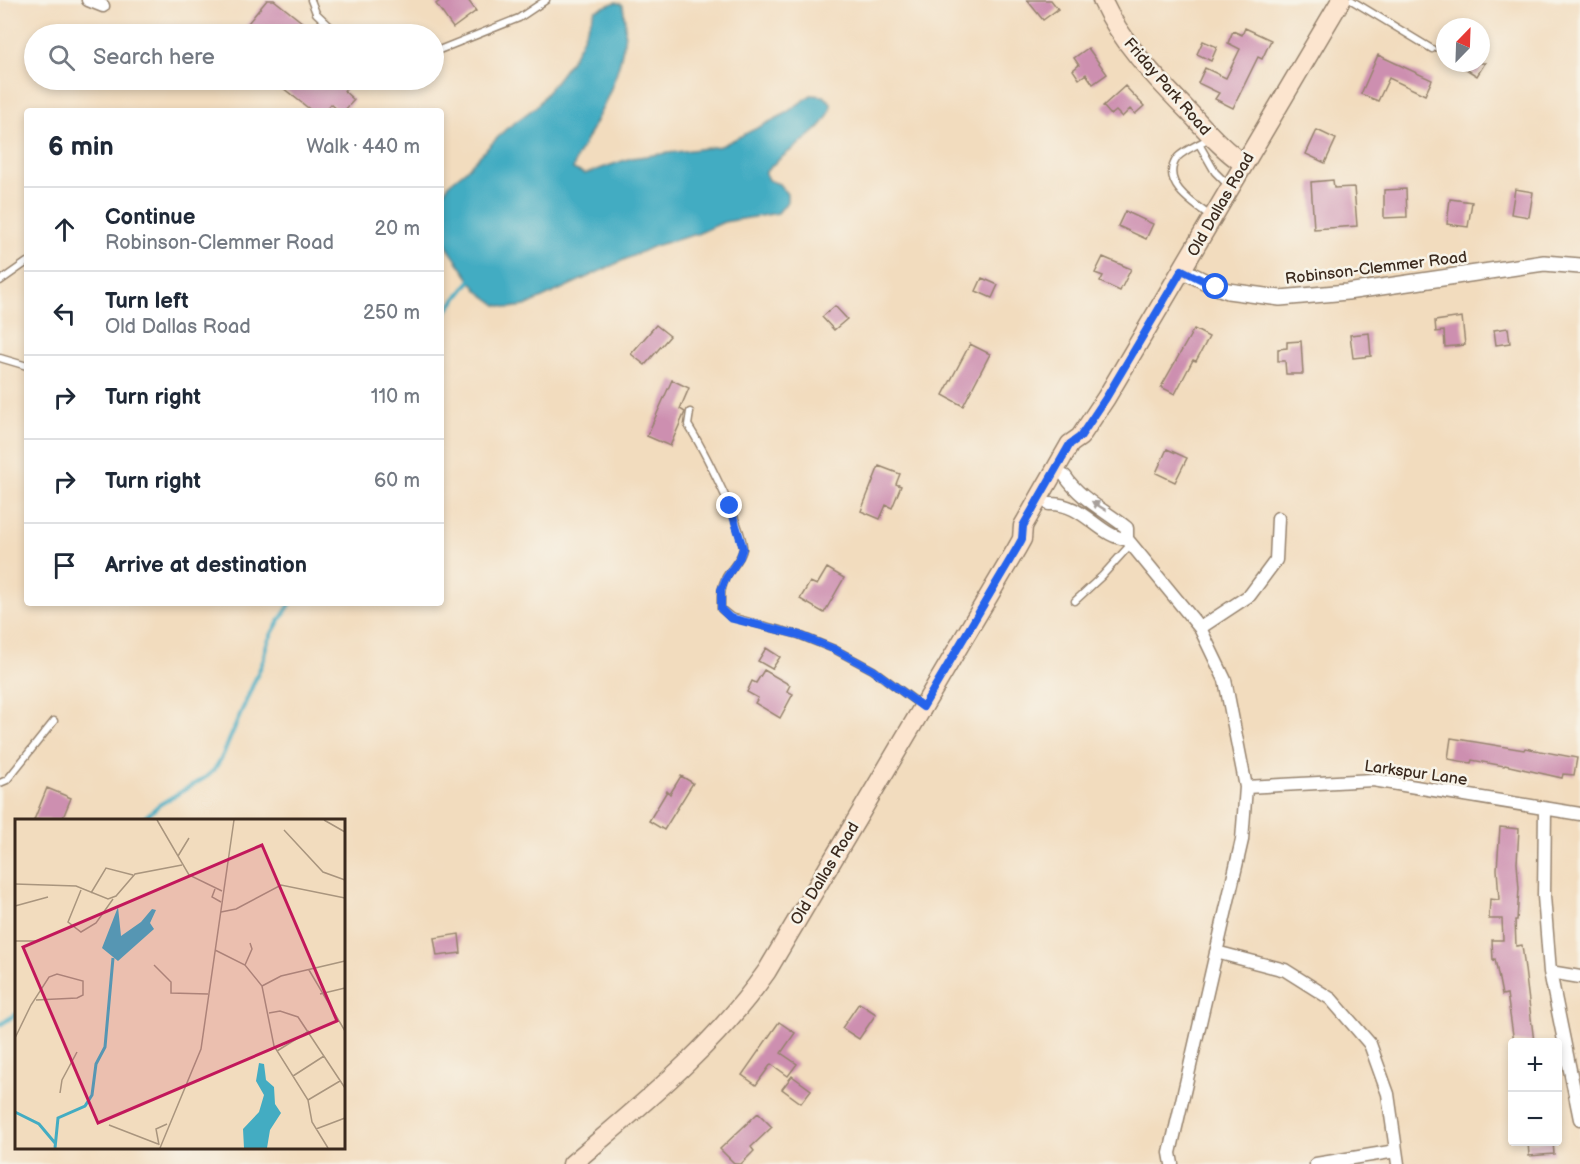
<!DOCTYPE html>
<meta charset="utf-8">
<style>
:root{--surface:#fff;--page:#f6f6f7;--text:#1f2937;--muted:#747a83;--line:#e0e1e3}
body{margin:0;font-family:"Balsamiq Sans",sans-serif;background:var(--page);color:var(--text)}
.controls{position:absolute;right:18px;bottom:18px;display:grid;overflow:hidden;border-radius:6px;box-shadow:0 3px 9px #0003}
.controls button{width:54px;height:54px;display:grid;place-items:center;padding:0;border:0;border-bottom:2px solid var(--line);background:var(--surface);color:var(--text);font:30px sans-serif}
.compass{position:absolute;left:1436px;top:18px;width:54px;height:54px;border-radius:50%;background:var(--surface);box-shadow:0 3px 9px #0003;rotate:23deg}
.stop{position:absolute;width:18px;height:18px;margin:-14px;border:4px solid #2563eb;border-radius:50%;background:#fff}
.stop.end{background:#2563eb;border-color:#fff;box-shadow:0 2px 6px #0008}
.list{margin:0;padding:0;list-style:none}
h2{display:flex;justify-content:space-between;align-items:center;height:78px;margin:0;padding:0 24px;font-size:26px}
h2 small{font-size:20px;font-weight:400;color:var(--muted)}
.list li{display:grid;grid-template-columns:39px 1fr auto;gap:18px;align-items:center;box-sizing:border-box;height:84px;padding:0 24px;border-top:2px solid var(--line)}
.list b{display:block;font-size:22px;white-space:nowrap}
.list p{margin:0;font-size:20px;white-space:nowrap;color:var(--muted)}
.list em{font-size:20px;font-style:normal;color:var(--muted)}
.icon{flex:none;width:33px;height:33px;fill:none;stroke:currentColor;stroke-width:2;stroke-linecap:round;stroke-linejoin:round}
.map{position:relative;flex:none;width:1580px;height:1164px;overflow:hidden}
.search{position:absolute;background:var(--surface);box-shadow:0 3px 9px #0003;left:24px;top:24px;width:420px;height:66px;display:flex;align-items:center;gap:15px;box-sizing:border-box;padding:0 21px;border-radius:33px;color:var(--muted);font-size:22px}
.panel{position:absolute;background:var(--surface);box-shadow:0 3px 9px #0003;left:24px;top:108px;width:420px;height:498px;border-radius:6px}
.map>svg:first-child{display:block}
.water{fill:#43acc2;stroke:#3f6b70;stroke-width:1.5}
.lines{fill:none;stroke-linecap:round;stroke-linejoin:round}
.stream{stroke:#43acc2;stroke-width:4}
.building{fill:#cd8fb0}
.service-casing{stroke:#96836e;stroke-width:9}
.minor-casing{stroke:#96836e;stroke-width:15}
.tertiary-casing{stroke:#96836e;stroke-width:18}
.secondary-casing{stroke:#96836e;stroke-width:21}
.service{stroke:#fff;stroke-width:6}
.minor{stroke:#fff;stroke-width:12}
.tertiary{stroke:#fff;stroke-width:15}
.secondary{stroke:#fce5cf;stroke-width:18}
.oneway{fill:#a79f9a}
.route{stroke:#2563eb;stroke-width:8}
.labels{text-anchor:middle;stroke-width:5;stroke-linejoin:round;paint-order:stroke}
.street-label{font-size:16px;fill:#3b2a1e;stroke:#f7f3e8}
.inset-river{fill:none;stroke:#43acc2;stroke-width:3}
.inset-road{fill:none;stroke:#a9957e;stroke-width:1.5}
.view{fill:#c2185b;fill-opacity:0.15;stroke:#c2185b;stroke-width:3}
.inset-edge{fill:none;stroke:#3b2a1e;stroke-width:3}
</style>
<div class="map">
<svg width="1580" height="1164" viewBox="0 0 1580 1164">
<rect width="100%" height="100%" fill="#f7f3e8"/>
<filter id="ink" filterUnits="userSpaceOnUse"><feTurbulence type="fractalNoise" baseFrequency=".0167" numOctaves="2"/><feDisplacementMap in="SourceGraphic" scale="12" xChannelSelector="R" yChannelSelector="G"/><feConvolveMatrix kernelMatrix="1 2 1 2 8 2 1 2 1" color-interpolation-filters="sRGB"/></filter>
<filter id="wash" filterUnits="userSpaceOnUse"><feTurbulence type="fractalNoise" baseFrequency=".008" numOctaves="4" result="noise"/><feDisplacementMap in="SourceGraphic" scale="24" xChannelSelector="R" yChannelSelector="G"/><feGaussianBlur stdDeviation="1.35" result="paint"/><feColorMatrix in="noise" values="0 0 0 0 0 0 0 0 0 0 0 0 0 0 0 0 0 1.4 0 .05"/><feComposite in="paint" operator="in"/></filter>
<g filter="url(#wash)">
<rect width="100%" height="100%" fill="#f2dcbe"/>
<path class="water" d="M616 2 623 5C624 14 626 24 625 33 621 79 597 119 576 159L573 169 585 174 631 158 721 146 783 115 811 95 824 96 831 103C832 131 781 151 765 173L768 180 779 184 787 194V202L778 213 724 222 697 234 654 246 525 306 509 308 497 305 478 291 448 248 441 231V196L450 183 465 171 506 129 537 106 570 62 580 44 595 10Z"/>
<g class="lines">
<path class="stream" d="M441 318 474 276
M142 820 159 805 206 777 214 770 222 757 264 659C263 643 282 617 291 603
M0 1025 16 1014"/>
</g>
<g id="blocks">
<path class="building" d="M267 0H274L317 34H239Z
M441 0H468L476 11 453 28 436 4Z
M1027 0H1051L1058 9 1043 20Z
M1245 28 1271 40 1262 59 1258 57 1233 108 1215 99 1219 93 1198 83 1205 68 1226 78 1240 49 1228 43 1233 31 1242 35Z
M1203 41 1217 47 1211 61 1197 54Z
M1088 48 1107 74 1093 84 1086 74 1079 79 1073 70 1079 65 1074 58Z
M1378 55 1432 80 1425 95 1389 78 1378 101 1361 94Z
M1456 63H1485L1477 76Z
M273 80H353L344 91 354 100 344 111H339L331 104 325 111H312Z
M1125 86 1144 106 1135 114 1130 109 1122 117 1116 111 1111 115 1103 106Z
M1317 130 1336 139 1325 163 1306 154Z
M1333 180 1334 188 1354 187 1357 226 1314 229 1311 182Z
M1406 189 1407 217 1384 218V190Z
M1515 189 1533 192 1529 217 1511 214Z
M1450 199 1472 202 1468 227 1447 224Z
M1125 211 1153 224 1146 239 1118 226Z
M1103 257 1131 269 1120 291 1100 282 1103 276 1095 273Z
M982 278 998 285 992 298 976 291Z
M835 306 847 319 834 330 822 317Z
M1462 317 1465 345 1445 347 1444 331 1436 332 1435 321Z
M656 325 670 336 645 365 631 354Z
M1508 328 1510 343 1496 345 1494 330Z
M1194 329 1209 337 1196 361 1193 360 1175 394 1161 387Z
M1369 333 1371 356 1353 358 1350 335Z
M1301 341 1303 374H1286L1285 361H1278V349L1287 348V342Z
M970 344 990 354 963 406 943 395Z
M672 380 689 388 680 409 685 412 670 446 647 436Z
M1167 449 1187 458 1175 482 1156 473Z
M879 466 900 474 896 484 901 486 892 508 886 505 880 519 861 511Z
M827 568 844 578 824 613 800 599 810 582 817 585Z
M766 648 780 657 772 669 758 661Z
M764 670 790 685 787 691 793 694 780 718 755 703 758 698 747 692 752 681 756 683Z
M1451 738 1524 750 1525 748 1577 758 1574 775 1563 774 1562 778 1505 765 1504 766 1472 760 1471 763 1448 759Z
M681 776 693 783 664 830 649 821 667 791 670 794Z
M47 788 71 798 62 820H34Z
M1500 827 1519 829 1517 863 1519 889 1517 920H1515L1516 946 1522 945 1534 1042H1514L1507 994 1502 995 1495 959 1493 960 1492 940H1503L1502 919H1489L1490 899 1499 900 1497 869Z
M459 934 461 953 437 956 434 938Z
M859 1003 876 1014 859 1039 842 1028Z
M779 1022 795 1033 781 1053 797 1064 788 1076 771 1064 756 1085 742 1075Z
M792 1076 811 1090 801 1103 782 1089Z
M758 1113 772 1127 751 1147 754 1151 741 1164H735L720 1149Z
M1528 1142H1553L1554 1154 1529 1156Z"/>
</g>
</g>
<g filter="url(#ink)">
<use href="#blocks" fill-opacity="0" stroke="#96836e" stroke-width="1.5"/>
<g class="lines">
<g class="service-casing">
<path id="service" d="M311 0 316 13 338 34
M1351 0 1432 49
M434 52 519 18 546 0
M1210 138C1203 142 1182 151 1177 158 1159 183 1195 205 1212 217
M1199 144 1215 172 1228 185
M0 281 27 262
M0 358 27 366
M690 412 688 425C701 445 745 530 743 549 741 560 731 568 726 577 720 588 721 598 721 609L731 617 799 635 834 649 873 670 922 706
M1075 601 1102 576 1131 544
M0 783 7 780 54 721"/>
</g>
<g class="minor-casing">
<path id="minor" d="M88 0 103 6
M1065 476C1080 499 1106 511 1127 528V539L1200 628 1225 680 1246 787 1242 840 1170 1153 1172 1164
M1049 504C1083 502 1100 538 1127 539
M1200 628 1250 595 1276 560 1278 518
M1246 787 1373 780 1580 814
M1545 809 1544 896 1550 972 1580 1119
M1216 952 1285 970 1331 999 1370 1044 1388 1094 1398 1164
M1550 972 1580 977
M1316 1164 1396 1151"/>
</g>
<g class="tertiary-casing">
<path id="tertiary" d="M1182 270 1216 287 1228 291 1280 298 1347 292 1544 263 1580 266"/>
</g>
<g class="secondary-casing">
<path id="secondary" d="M1102 0C1122 44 1157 79 1190 113 1207 131 1223 150 1244 164
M572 1164C641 1105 714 1047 767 971L1017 548 1022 539 1023 526 1070 444 1080 437 1106 398 1341 0"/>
</g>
<use href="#service" class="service"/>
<use href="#minor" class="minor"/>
<use href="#tertiary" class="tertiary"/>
<use href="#secondary" class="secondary"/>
</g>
<defs><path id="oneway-solid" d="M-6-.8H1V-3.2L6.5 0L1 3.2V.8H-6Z" transform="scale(1.5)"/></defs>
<use class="oneway" href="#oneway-solid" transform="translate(1099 506) rotate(-148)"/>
</g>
<g class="lines" filter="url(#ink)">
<path class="route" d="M730 506 743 548 740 557 726 578 721 590V609L730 618 799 635 834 649 873 670 923 707 1017 548 1022 539 1023 526 1070 444 1080 437 1106 398 1182 270 1216 287"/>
</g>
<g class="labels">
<g class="street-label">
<text transform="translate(1168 86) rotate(49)" y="6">Friday Park Road</text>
<text transform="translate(1220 204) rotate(-60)" y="6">Old Dallas Road</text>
<text transform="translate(1376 267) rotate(-7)" y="6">Robinson-Clemmer Road</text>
<text transform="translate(1416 772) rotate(8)" y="6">Larkspur Lane</text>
<text transform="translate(824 873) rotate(-59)" y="6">Old Dallas Road</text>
</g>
</g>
<g transform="translate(15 819)">
<rect width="330" height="330" fill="#f2dcbe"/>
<path d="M103 88 106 117 126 103 137 90 141 91 135 104 139 110 103 142 87 129ZM244 244 249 245 251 261 259 268 260 285 266 294 255 311 252 329H229L228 310 244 293 249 276 241 262Z" fill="#43acc2"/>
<path class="inset-river" d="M0 293 24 305 40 324M40 329 43 299 70 287 77 276 81 245 90 228 98 139"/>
<path class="inset-road" d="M142 1 174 56 207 72M309 1 330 13M269 11 308 53 330 61M163 37 174 19M0 65 61 67 93 80 101 77 120 55 167 46M200 70 197 78 206 83M66 71 53 103 66 113 81 104 98 80M76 74 91 49 118 56M0 87 33 78M206 93 221 90 266 66 330 79M0 122H24M200 131 230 146 247 167 259 227 293 281 297 303 313 329M139 146 156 163V174L193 175M230 146 237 130 235 124M294 151 330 212M247 167 266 157 330 142M305 175 330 169M254 194 265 192 283 198 330 269M0 219 16 186 34 158 42 155 68 162V176L62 179 21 181M262 232 294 212M278 257 309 237M45 274 47 261 62 233M293 281 325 262M94 306 143 325M301 310 330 299M144 326 141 310 152 305M145 329 186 230 219 1"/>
<path class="view" d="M247 26 322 202 83 304 8 128Z"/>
<rect width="330" height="330" class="inset-edge"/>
</g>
</svg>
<div class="controls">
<button>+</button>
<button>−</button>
</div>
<svg class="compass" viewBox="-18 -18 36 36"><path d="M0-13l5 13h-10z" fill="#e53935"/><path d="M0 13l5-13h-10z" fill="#747a83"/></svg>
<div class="stop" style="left:1216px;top:287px"></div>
<div class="stop end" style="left:730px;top:506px"></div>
<div class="search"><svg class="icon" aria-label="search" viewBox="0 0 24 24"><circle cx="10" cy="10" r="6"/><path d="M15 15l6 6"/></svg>Search here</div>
<section class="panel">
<h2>6 min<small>Walk · 440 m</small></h2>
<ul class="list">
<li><svg class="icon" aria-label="ahead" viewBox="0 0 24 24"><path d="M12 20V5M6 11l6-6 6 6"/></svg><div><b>Continue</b><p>Robinson-Clemmer Road</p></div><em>20 m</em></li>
<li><svg class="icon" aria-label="left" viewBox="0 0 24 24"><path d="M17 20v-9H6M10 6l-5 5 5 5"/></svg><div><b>Turn left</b><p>Old Dallas Road</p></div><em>250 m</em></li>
<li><svg class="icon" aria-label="right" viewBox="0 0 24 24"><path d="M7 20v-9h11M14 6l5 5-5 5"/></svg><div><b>Turn right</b></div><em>110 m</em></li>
<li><svg class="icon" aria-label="right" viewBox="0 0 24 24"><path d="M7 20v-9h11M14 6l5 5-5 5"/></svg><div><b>Turn right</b></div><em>60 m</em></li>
<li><svg class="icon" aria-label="arrive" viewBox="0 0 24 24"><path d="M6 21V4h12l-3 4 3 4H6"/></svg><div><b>Arrive at destination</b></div></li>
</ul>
</section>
</div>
